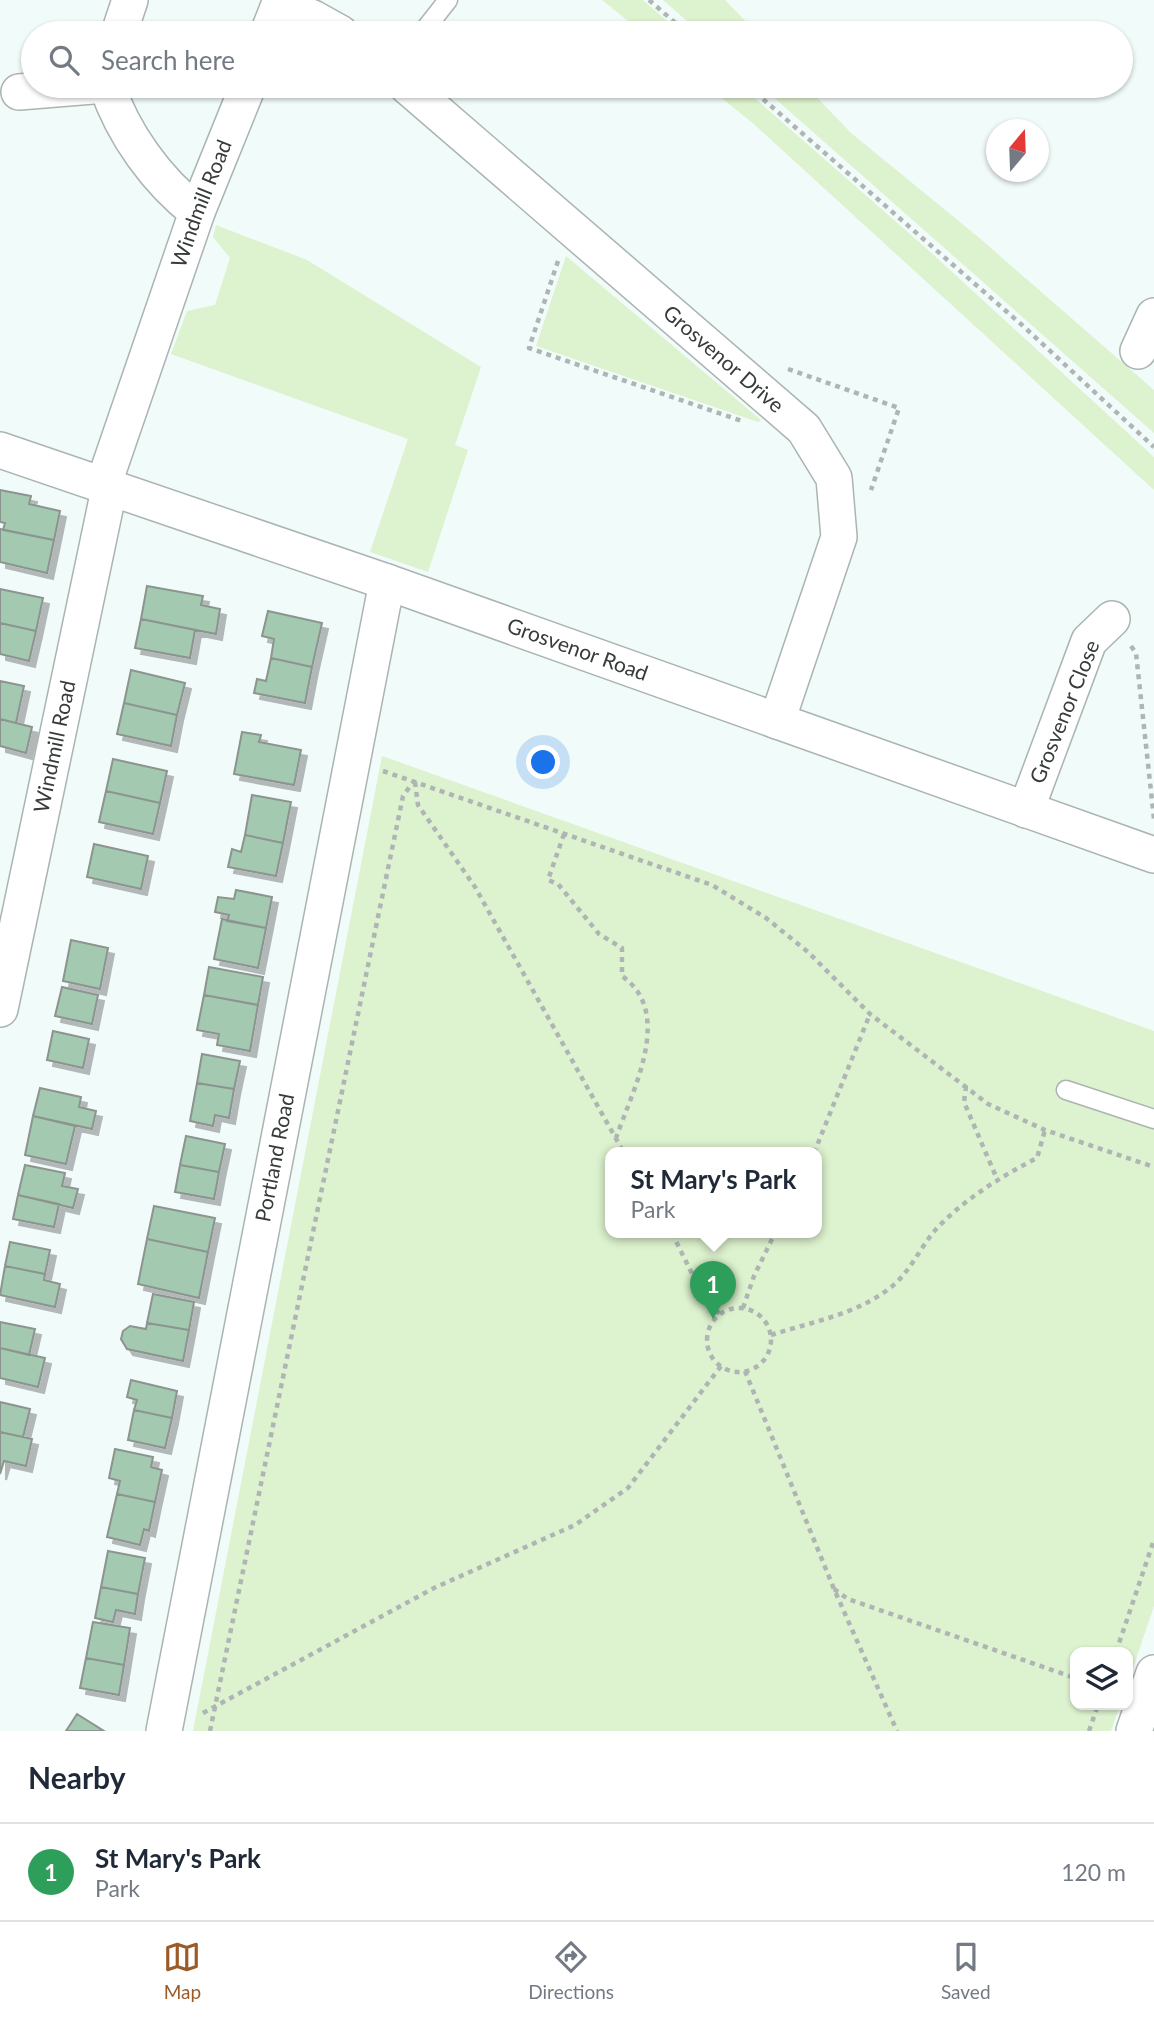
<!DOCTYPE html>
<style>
:root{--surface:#fff;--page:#f6f6f7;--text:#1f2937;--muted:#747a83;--line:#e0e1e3;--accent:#9b5a26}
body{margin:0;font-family:Lato,sans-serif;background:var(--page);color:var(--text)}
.controls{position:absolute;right:21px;bottom:21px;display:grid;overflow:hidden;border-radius:14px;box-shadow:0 2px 5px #0004}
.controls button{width:63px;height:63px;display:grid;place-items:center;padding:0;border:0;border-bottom:2px solid var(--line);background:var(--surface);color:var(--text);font:35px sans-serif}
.compass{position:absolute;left:986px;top:119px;width:63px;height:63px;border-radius:50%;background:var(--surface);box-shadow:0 2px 5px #0004;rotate:19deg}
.you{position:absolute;left:544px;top:763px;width:24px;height:24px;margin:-18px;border:5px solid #fff;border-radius:50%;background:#1a73e8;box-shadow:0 0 0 10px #1a73e833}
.badge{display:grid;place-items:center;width:46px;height:46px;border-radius:50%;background:var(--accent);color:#fff;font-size:23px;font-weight:700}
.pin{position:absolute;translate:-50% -58px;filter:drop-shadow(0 2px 4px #0008)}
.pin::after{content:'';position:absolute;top:37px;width:24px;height:21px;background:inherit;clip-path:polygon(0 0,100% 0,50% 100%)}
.popup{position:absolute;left:605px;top:1147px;width:217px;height:91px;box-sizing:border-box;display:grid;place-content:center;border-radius:14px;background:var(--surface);filter:drop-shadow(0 2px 5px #0005);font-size:23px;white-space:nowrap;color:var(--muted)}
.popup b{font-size:26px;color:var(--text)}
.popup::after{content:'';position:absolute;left:50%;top:100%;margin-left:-14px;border:14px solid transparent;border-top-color:var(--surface)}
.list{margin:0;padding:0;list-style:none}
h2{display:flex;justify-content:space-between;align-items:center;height:91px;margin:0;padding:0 28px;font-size:30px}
h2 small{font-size:23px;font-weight:400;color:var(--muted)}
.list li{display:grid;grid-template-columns:46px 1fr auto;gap:21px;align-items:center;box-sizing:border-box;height:98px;padding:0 28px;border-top:2px solid var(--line)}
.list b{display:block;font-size:26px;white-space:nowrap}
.list p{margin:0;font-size:23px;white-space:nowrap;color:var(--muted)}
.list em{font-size:23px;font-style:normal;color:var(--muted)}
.icon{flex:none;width:38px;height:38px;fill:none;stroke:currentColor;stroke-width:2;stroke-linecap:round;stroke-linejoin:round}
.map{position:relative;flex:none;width:1154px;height:1731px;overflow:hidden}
.search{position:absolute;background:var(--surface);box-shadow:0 2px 5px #0004;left:21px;right:21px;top:21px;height:77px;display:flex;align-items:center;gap:18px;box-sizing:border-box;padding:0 24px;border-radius:38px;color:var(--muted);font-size:26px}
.sheet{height:189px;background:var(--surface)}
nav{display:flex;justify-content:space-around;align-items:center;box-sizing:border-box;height:98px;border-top:2px solid var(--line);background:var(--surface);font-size:19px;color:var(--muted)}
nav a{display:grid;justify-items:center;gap:4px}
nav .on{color:var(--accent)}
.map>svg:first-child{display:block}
.green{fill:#ddf2ce;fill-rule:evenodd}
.building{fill:#a3c9b1;stroke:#8c948f;stroke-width:2;filter:url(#shadow)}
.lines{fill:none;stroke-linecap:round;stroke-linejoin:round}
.service-casing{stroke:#aab4b2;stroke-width:21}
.minor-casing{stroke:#aab4b2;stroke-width:38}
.path{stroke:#aeb5b4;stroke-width:4.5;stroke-dasharray:5 5;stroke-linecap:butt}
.service{stroke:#fff;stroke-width:18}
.minor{stroke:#fff;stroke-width:35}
.labels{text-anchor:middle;stroke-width:7;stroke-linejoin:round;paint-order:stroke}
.street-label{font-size:21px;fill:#373b3a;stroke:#fff}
</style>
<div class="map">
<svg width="1154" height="1731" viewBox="0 0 1154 1731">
<defs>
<filter id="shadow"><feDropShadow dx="6" dy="6" stdDeviation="0" flood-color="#0004"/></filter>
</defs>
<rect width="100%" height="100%" fill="#f1fbf9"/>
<path class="green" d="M602 0H643L681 33H643Z
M663 0H725L757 33H701Z
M707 86H741L927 249 1154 457V490L755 125Z
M761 86H806L851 133 977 236 1154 390V433Z
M216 225 307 260 481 367 455 445 468 450 428 572 370 552 408 439 171 354 187 311 215 305 230 258 213 237Z
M566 256 761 420 758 422 536 346Z
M382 756 1154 1031V1606L1128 1683V1652H1075V1705H1120L1111 1731H193ZM610 1153H816V1233H610Z"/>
<path class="building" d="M0 490 31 496 29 504 60 511 54 540 3 530 5 523 0 522Z
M0 529 54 540 47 573 0 562Z
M147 586 203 596 201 605 220 609 216 634 141 619Z
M0 589 43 598 36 631 0 623Z
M268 611 322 623 312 667 271 658 274 639 262 636Z
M141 619 195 630 190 658 135 648Z
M0 623 36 631 29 661 0 654Z
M271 658 312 667 305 703 254 693 257 679 266 681Z
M131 670 185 683 177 715 124 703Z
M0 681 24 686 16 723 0 719Z
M124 703 177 715 171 746 117 734Z
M0 719 32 727 26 753 0 746Z
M242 732 261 735 259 742 301 750 294 785 234 774Z
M113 759 167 771 160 803 106 791Z
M106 791 160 803 153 834 99 822Z
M252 795 291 802 283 843 245 835Z
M245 835 283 843 276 876 228 867 232 849 241 852Z
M94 844 148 856 141 889 87 877Z
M236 890 272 897 266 928 227 921 229 915 215 912 218 897 234 899Z
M222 919 266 928 258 968 214 959Z
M71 940 108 948 100 989 63 981Z
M209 967 263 977 258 1005 204 995Z
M62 987 98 995 92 1024 55 1016Z
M204 995 258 1005 250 1051 217 1045 219 1034 197 1030Z
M53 1031 89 1039 83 1068 47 1060Z
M202 1054 240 1061 234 1089 197 1083Z
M197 1083 234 1089 229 1118 215 1115 213 1126 190 1121Z
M40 1088 81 1097 79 1107 96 1111 92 1129 33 1116Z
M33 1116 75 1126 66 1164 25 1155Z
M186 1136 225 1144 219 1172 180 1165Z
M25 1165 65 1173 62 1186 78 1189 73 1208 18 1195Z
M180 1165 219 1172 214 1199 175 1192Z
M18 1195 59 1204 54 1227 13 1219Z
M154 1206 215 1218 208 1252 147 1239Z
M147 1239 208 1252 199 1298 138 1284Z
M10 1242 50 1250 45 1274 5 1266Z
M5 1266 45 1274 44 1280 60 1284 55 1307 0 1295Z
M153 1294 194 1302 189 1330 147 1323Z
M0 1322 35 1329 29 1355 0 1348Z
M147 1323 189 1330 183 1361 127 1349 121 1339 123 1331 130 1326 146 1329Z
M0 1348 45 1358 38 1387 0 1378Z
M131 1380 177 1391 172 1418 134 1410 137 1400 127 1397Z
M0 1402 30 1409 23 1437 0 1432Z
M134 1410 172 1418 165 1448 128 1440Z
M0 1432 32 1439 26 1466 4 1461 0 1474Z
M115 1449 153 1457 151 1467 162 1470 155 1502 117 1494 120 1481 109 1478Z
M117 1494 155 1502 149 1531 144 1529 140 1545 107 1537Z
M108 1551 145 1558 138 1594 101 1587Z
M101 1587 138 1594 135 1614 116 1610 113 1622 95 1618Z
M93 1622 130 1628 124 1665 86 1658Z
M86 1658 124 1665 119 1695 80 1688Z
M77 1714 104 1731H66Z"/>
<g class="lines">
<g class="service-casing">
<path id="service" d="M422 33 448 0
M1066 1090 1154 1119"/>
</g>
<g class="minor-casing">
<g id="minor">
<path d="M119 33 130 0"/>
<path d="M268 33 279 5 313 18 340 33"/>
<path d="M107 86C123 134 157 181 197 212"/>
<path id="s1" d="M407 86 804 429 834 478 839 537 777 721"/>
<path d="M19 92 93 86"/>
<path d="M1138 351 1154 316"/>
<path id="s2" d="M0 450 387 582 1154 855"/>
<path id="s3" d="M104 483 197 212 248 86"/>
<path d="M1026 810 1089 641 1112 619"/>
<path id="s4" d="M0 1009 110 485"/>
<path id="s5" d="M164 1731 387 582"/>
<path d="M1134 1731 1154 1673"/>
</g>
</g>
<path class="path" d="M649 0 687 33
M748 86 1022 325 1154 447
M558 261 529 348 742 421
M788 369 899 408 871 490
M1131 646 1136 653 1154 819
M383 771 712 885 766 918 808 952 870 1014 988 1104 1045 1130 1154 1167
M415 782 418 805 475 887 624 1153
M564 834 548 880 558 884 599 934 622 948V976C675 1013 632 1091 616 1138
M966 1086 964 1102 997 1179
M814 1153 870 1014
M672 1233 708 1306 721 1314
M743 1308 754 1276 775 1233
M707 1340a32 32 0 1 1 64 0a32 32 0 1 1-64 0Z
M771 1335C811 1322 855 1315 890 1288 912 1271 921 1244 940 1225 968 1197 1002 1176 1037 1158L1045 1130
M745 1371 834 1589 897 1731
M834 1589 848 1599 1075 1678
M1116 1652 1154 1540
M203 1713 434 1588 575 1525 628 1488 721 1366
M210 1731 403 796 414 781
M1089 1731 1098 1705"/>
<use href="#service" class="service"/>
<use href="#minor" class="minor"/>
</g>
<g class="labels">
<g class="street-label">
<text dy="7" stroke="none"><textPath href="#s3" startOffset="296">Windmill Road</textPath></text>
<text dy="7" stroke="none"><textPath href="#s1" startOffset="418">Grosvenor Drive</textPath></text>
<text dy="7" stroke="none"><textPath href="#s2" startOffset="611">Grosvenor Road</textPath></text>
<text transform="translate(1065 712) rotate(-68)" y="7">Grosvenor Close</text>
<text dy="7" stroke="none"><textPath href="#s4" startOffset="268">Windmill Road</textPath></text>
<text dy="7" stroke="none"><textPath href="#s5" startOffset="584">Portland Road</textPath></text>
</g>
</g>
</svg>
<div class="controls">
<button><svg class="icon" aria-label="layers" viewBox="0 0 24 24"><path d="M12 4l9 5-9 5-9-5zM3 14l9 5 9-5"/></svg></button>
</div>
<svg class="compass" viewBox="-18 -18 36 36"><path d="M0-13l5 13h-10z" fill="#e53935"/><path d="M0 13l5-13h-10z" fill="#747a83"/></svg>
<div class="you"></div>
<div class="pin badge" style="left:713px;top:1319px;background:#2e9e5b">1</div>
<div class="popup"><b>St Mary's Park</b>Park</div>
<div class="search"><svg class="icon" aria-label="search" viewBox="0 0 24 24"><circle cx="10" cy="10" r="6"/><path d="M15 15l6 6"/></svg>Search here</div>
</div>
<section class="sheet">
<h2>Nearby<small></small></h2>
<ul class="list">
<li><span class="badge" style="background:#2e9e5b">1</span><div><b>St Mary's Park</b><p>Park</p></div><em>120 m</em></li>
</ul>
</section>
<nav>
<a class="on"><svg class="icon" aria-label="map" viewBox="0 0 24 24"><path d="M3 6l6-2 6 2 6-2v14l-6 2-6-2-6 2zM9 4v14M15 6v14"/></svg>Map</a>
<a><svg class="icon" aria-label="directions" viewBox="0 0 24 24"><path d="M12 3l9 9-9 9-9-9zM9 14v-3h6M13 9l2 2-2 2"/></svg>Directions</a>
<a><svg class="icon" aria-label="saved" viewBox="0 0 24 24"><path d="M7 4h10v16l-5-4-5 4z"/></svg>Saved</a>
</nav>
